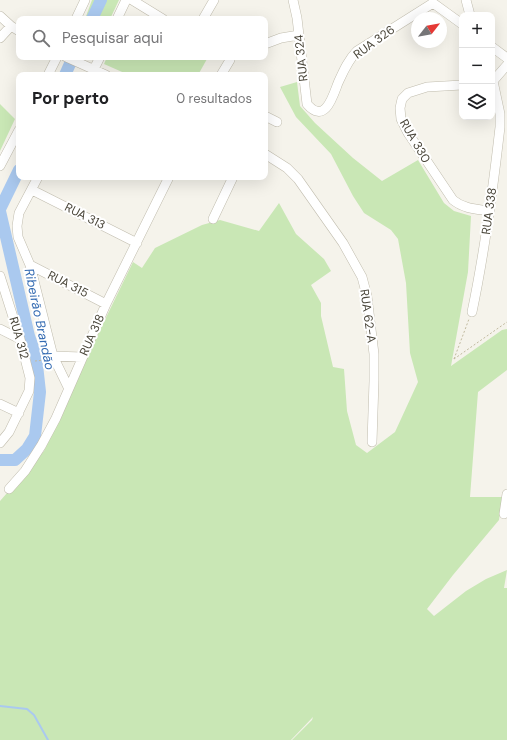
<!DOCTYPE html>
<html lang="pt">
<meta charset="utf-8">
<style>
:root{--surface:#fff;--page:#f2f2f2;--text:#202124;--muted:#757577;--line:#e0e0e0}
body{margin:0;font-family:"DM Sans",sans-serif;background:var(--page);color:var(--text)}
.controls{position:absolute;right:12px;top:12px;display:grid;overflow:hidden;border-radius:8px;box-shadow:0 4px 16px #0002}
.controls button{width:36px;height:36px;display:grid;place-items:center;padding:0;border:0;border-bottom:1px solid var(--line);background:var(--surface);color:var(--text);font:20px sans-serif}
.compass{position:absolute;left:411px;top:12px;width:36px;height:36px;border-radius:50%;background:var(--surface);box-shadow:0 4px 16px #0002;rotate:59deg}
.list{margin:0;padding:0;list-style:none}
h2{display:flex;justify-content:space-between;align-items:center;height:52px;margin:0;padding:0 16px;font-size:17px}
h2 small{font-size:13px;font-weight:400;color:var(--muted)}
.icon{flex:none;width:22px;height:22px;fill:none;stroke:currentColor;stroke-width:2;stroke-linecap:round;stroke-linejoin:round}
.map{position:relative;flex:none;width:507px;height:740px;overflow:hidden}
.search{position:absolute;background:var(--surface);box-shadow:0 4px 16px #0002;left:16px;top:16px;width:252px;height:44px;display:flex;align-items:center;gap:10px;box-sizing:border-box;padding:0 14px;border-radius:8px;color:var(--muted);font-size:15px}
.panel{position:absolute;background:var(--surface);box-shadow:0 4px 16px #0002;left:16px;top:72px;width:252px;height:108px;border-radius:8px}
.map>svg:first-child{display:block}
.green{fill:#c9e7b5}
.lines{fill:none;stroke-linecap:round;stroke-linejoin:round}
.stream{stroke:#aac9ef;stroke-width:2}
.river{stroke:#aac9ef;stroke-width:12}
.minor-casing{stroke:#c0bcad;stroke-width:10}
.path{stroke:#c1ba9f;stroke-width:1;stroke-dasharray:2 2;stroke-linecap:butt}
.minor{stroke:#fff;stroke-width:9}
.labels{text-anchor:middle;stroke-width:4;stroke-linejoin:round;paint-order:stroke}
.street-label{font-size:12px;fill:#494539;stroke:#fff}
.water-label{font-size:13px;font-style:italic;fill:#346bb2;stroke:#fff}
</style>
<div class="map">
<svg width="507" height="740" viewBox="0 0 507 740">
<rect width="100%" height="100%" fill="#f5f3eb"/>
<path class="green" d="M92 0H119L110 19H85Z
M107 57H203L207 59 198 75H129L104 64Z
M297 82 300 106 315 123 353 158 382 181 418 160 444 203 454 211 471 216 468 272 451 366 502 330 507 329V370L478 392 470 497H502L499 520 453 575 427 609 434 616 466 591 486 579 507 570 504 588H507V740H292L312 720 313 717 291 740H0V501L44 451 80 371 133 262 142 268 155 248 202 225 220 220 259 231 279 203 296 234 324 259 331 271 311 285 321 303V316L333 367 344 369 347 411 356 445 367 453 395 432 418 382 410 353 406 283 398 239 391 230 364 213 353 196 331 154 296 117 280 87Z
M0 104 15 119 0 151Z"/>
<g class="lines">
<path class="stream" d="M0 706 27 709 34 715 48 740"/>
<path class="river" d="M92 19 101 0
M65 75 73 57
M0 209 19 170
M0 211 29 336 36 356 40 392 35 436 27 449 15 460H0"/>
<g class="minor-casing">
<path id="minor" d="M132 0 163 19
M293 0 297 18 307 104C325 125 333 96 338 83 343 72 348 60 357 51L433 3
M466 0 470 15
M433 3 462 24
M0 16 11 26 19 31
M76 19 85 0
M117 19 126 0
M203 19 214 0
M0 38 11 26
M265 44 281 38 299 35
M492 47 507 58
M66 57 106 75
M48 75 57 57
M91 75 100 57
M221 75 230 60
M462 85 427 87 408 93 402 99 400 108 401 119 408 133 453 200C464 209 476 209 490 211
M265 116 277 122
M265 154 287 168 298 179 343 243 362 277 367 296 374 354V381L372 442
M0 166 19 130
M38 177 19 213 17 226 18 237 30 265 53 356 68 387
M32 190 137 243
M213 219 233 177
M30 265 106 304
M0 276 20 339 30 378 29 391 9 432 0 443
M472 312C485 250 493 189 500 127V114L493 81 507 65
M0 329 20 339
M53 356 82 357
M0 404 19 413
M9 489 25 471 41 446 56 418 106 304 169 177
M504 514 507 494"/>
</g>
<path class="path" d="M454 359 507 322
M454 359 469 319
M35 361 45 360"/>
<use href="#minor" class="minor"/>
</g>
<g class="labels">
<g class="street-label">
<text transform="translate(374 42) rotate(-36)" y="4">RUA 326</text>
<text transform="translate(301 58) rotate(-96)" y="4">RUA 324</text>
<text transform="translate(415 141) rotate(60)" y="4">RUA 330</text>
<text transform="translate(489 211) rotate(-82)" y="4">RUA 338</text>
<text transform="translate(85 216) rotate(27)" y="4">RUA 313</text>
<text transform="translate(68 284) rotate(27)" y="4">RUA 315</text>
<text transform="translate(368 316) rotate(82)" y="4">RUA 62-A</text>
<text transform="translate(92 335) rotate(-66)" y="4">RUA 318</text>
<text transform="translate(19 338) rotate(74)" y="4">RUA 312</text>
</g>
<g class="water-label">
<text transform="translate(40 319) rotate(78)" y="5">Ribeirão Brandão</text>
</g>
</g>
</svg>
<div class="controls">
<button>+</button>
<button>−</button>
<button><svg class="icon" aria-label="layers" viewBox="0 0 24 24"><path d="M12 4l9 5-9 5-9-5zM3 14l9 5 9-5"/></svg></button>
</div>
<svg class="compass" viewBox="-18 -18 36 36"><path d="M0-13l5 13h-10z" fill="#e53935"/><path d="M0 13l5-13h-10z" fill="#757577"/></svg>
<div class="search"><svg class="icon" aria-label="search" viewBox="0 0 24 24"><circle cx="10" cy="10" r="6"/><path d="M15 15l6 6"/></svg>Pesquisar aqui</div>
<section class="panel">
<h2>Por perto<small>0 resultados</small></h2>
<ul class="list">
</ul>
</section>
</div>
